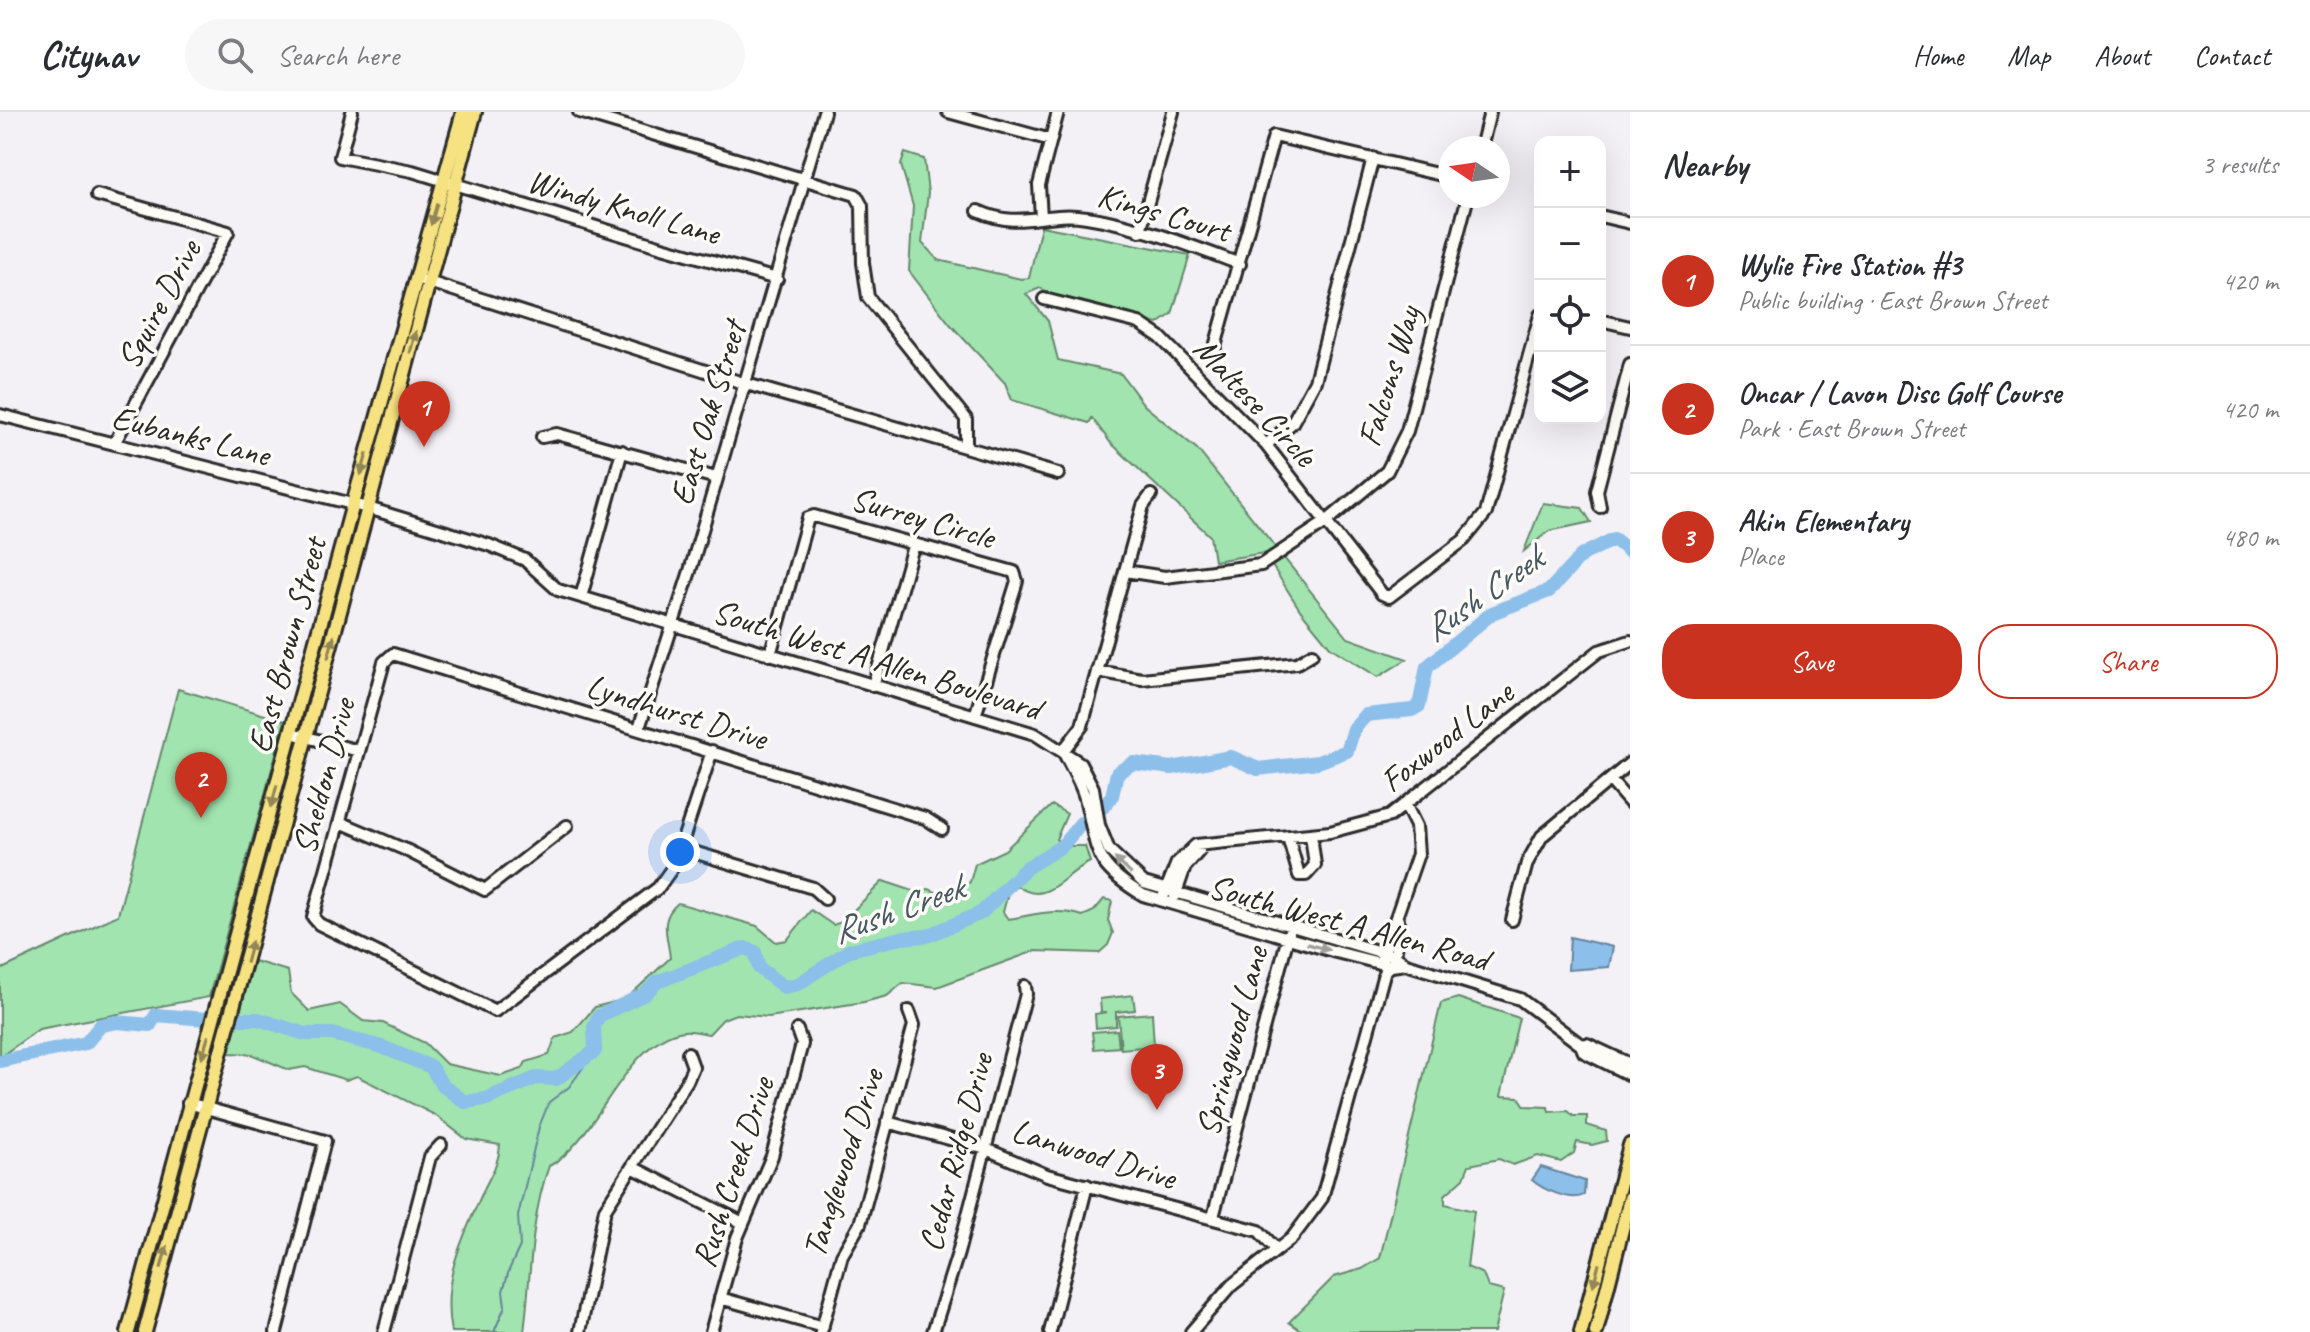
<!DOCTYPE html>
<meta charset="utf-8">
<style>
:root{--surface:#fff;--page:#f7f7f7;--text:#2b2b33;--muted:#7c7c81;--line:#e1e1e2;--accent:#c8321e}
body{margin:0;font-family:Caveat,sans-serif;background:var(--page);color:var(--text)}
.controls{position:absolute;right:24px;top:24px;display:grid;overflow:hidden;border-radius:16px;box-shadow:0 8px 32px #0002}
.controls button{width:72px;height:72px;display:grid;place-items:center;padding:0;border:0;border-bottom:2px solid var(--line);background:var(--surface);color:var(--text);font:40px sans-serif}
.compass{position:absolute;left:1438px;top:24px;width:72px;height:72px;border-radius:50%;background:var(--surface);box-shadow:0 8px 32px #0002;rotate:283deg}
.you{position:absolute;left:680px;top:740px;width:28px;height:28px;margin:-20px;border:6px solid #fff;border-radius:50%;background:#1a73e8;box-shadow:0 0 0 12px #1a73e833}
.badge{display:grid;place-items:center;width:52px;height:52px;border-radius:50%;background:var(--accent);color:#fff;font-size:26px;font-weight:700}
.pin{position:absolute;translate:-50% -66px;filter:drop-shadow(0 2px 4px #0008)}
.pin::after{content:'';position:absolute;top:42px;width:28px;height:24px;background:inherit;clip-path:polygon(0 0,100% 0,50% 100%)}
.list{margin:0;padding:0;list-style:none}
h2{display:flex;justify-content:space-between;align-items:center;height:104px;margin:0;padding:0 32px;font-size:34px}
h2 small{font-size:26px;font-weight:400;color:var(--muted)}
.list li{display:grid;grid-template-columns:52px 1fr auto;gap:24px;align-items:center;box-sizing:border-box;height:128px;padding:0 32px;border-top:2px solid var(--line)}
.list b{display:block;font-size:30px;white-space:nowrap}
.list p{margin:0;font-size:26px;white-space:nowrap;color:var(--muted)}
.list em{font-size:26px;font-style:normal;color:var(--muted)}
.actions{display:flex;gap:16px;padding:24px 32px}
.actions a{flex:1;padding:18px 0;border:2px solid var(--accent);border-radius:32px;text-align:center;font-size:28px;color:var(--accent)}
.actions .main{background:var(--accent);color:#fff}
.icon{flex:none;width:44px;height:44px;fill:none;stroke:currentColor;stroke-width:2;stroke-linecap:round;stroke-linejoin:round}
.map{position:relative;flex:none;width:1630px;height:1220px;overflow:hidden}
header{display:flex;align-items:center;gap:48px;box-sizing:border-box;height:112px;padding:0 40px;background:var(--surface);border-bottom:2px solid var(--line)}
header strong{font-size:38px}
nav{display:flex;gap:44px;margin-inline-start:auto;font-size:28px}
.search{width:560px;height:72px;background:var(--page);display:flex;align-items:center;gap:20px;box-sizing:border-box;padding:0 28px;border-radius:44px;color:var(--muted);font-size:30px}
main{display:flex}
aside{flex:1;background:var(--surface)}
.map>svg:first-child{display:block}
.green{fill:#a1e4af;stroke:#66886d;stroke-width:2}
.water{fill:#8cbfe9;stroke:#65849d;stroke-width:2}
.lines{fill:none;stroke-linecap:round;stroke-linejoin:round}
.stream{stroke:#65849d;stroke-width:2}
.river{stroke:#8cbfe9;stroke-width:14}
.minor-casing{stroke:#2b2b2b;stroke-width:16}
.major-casing{stroke:#2b2b2b;stroke-width:18}
.minor{stroke:#fdfcf7;stroke-width:10}
.major{stroke:#f7e281;stroke-width:12}
.oneway{fill:#918656}
.oneway2{fill:#9e9e9b}
.labels{text-anchor:middle;stroke-width:7;stroke-linejoin:round;paint-order:stroke}
.street-label{font-size:34px;fill:#2b2b2b;stroke:#fdfcf7}
.water-label{font-size:36px;font-style:italic;fill:#485764;stroke:#fdfcf7}
</style>
<header>
<strong>Citynav</strong>
<div class="search"><svg class="icon" aria-label="search" viewBox="0 0 24 24"><circle cx="10" cy="10" r="6"/><path d="M15 15l6 6"/></svg>Search here</div>
<nav><a>Home</a><a>Map</a><a>About</a><a>Contact</a></nav>
</header>
<main>
<div class="map">
<svg width="1630" height="1220" viewBox="0 0 1630 1220">
<rect width="100%" height="100%" fill="#f3f0f6"/>
<filter id="ink" filterUnits="userSpaceOnUse"><feTurbulence type="fractalNoise" baseFrequency=".0125" numOctaves="2"/><feDisplacementMap in="SourceGraphic" scale="16" xChannelSelector="R" yChannelSelector="G"/><feConvolveMatrix kernelMatrix="1 2 1 2 8 2 1 2 1" color-interpolation-filters="sRGB"/></filter>
<g filter="url(#ink)">
<path class="green" d="M905 41 924 47 928 81 922 131 938 148 1021 167 1029 166 1041 114 1190 143 1172 202 1158 212 1057 186 1040 176 1026 182 1048 209 1058 248 1121 262 1144 293 1197 337 1348 526 1407 547 1378 565 1330 535 1300 498 1264 441 1214 449 1210 424 1110 330 1092 306 1089 311 1012 288 1005 271 950 212 909 159 913 94 901 53Z
M1543 391 1582 396 1591 410 1549 419 1524 439Z
M178 577 285 609 209 885 39 917 0 945V858L118 803Z
M1052 693 1067 702 1056 727 1062 734H1085L1090 750C1062 763 1047 795 1017 774L1008 781 1003 800 1008 807C1034 803 1057 795 1083 804L1094 799 1104 787 1112 789 1108 808 1113 821 1108 833 1099 841 1035 839 937 875 903 871 887 884 864 890 769 905 736 902 723 907 709 922C701 921 691 918 684 919 626 926 596 1031 549 1054 530 1106 531 1165 524 1220H451C441 1169 461 1130 481 1084 488 1066 499 1054 500 1033L466 1027 435 1003 357 964 346 968 305 955 289 958 251 942 229 941 254 849 288 859 291 881 309 899 340 892 363 909 383 911 425 931 446 952 501 964 522 957 526 950 549 943 555 926 573 920 595 895 626 887 670 846C668 823 658 808 678 791L757 814 776 830 787 828 811 798 833 813 842 810 883 769 913 779 929 777 949 786 970 770 975 752 1005 738Z
M1133 883 1135 898 1116 900V914L1096 916 1095 902 1107 900H1101L1100 887Z
M1458 886 1519 906 1501 984 1519 985 1525 994 1548 995 1549 1000 1568 999 1573 1004H1587V1013L1606 1019 1607 1029 1592 1033 1577 1030 1574 1041 1561 1050 1538 1044 1513 1053 1499 1047 1469 1053 1464 1066 1445 1083V1092L1474 1099 1467 1155 1483 1162 1488 1175 1504 1179 1494 1220H1303L1289 1210 1334 1165 1362 1157 1380 1146 1441 891Z
M1152 901 1154 934 1121 937 1118 904Z
M1117 918 1119 935 1094 937 1092 920Z"/>
<path class="water" d="M1570 825 1613 835 1609 855 1568 858Z
M1541 1055 1585 1069 1584 1083C1572 1090 1543 1078 1532 1068Z"/>
<g class="lines">
<path class="stream" d="M494 1220 505 1194 503 1179 509 1158 520 1134 518 1104 539 1015 549 990 569 975 595 939"/>
<path class="river" d="M1103 695 1112 684 1117 661 1133 651 1172 656 1231 645 1258 657 1318 650 1347 639 1354 617 1366 603 1412 598 1419 594 1427 555 1492 501 1549 479 1582 443 1614 427 1630 440
M235 907H258L305 922H332L382 935 431 955 442 973 465 990 486 987 536 966 556 967 595 939 594 915 599 904 645 882 657 870 745 836 755 840 759 856 784 875 798 872 850 838 901 826 927 824 981 801 1026 756 1062 734 1081 711
M0 949 86 931 101 913 117 910 150 913 156 903 206 907"/>
<g class="minor-casing">
<path id="minor" d="M352 0 340 45 412 59 662 135 777 167
M579 0 856 83 862 94 863 151 868 185 966 307V335
M948 0 1051 28
M1481 36 1490 0
M97 83 228 120 114 332
M978 99C1022 119 1043 98 1087 105 1138 113 1191 134 1240 152
M1600 104 1630 111
M1041 105 1039 73 1058 0
M1140 119 1173 0
M416 166 743 271 1058 362
M1044 187 1139 211 1160 225 1266 333 1382 482 1389 485 1464 428 1486 401 1540 203
M1600 208 1630 215
M1213 242 1274 24 1450 65
M0 303 368 396 489 433 525 448 558 478 1035 622 1080 651 1093 676 1099 713 1109 738 1144 771 1394 844 1406 852
M542 325 557 322 716 366
M1266 333 1292 311 1315 269 1373 46
M1600 395 1597 379 1630 252
M1125 459 1165 465 1261 453 1326 410 1387 359 1407 319 1468 84
M581 485 622 339
M770 543 808 406 814 404 1014 460 1017 469 975 604
M1097 559 1142 567 1297 551 1312 542
M873 574 914 431
M639 616 690 459 824 0
M291 621 359 639
M712 639 675 752 658 776 495 899 319 812 313 805 384 550 393 542 925 706 942 717
M1063 639 1082 614 1143 394 1151 383
M1064 641C1071 655 1081 671 1085 686 1099 739 1090 751 1143 783L1336 840 1391 854 1406 852 1520 887 1581 933 1584 940 1630 963
M1610 668 1630 691
M340 710 406 738 485 778 567 714
M1288 725 1299 763H1306L1315 753 1311 723
M680 736 813 776 825 787
M1164 783 1177 751 1196 733 1330 720 1390 704 1599 539 1630 529
M1175 784 1185 755 1199 739
M1512 808 1527 751 1542 724 1630 651
M1382 846 1418 742 1416 714 1405 692
M1581 933 1587 932 1630 952
M188 991 325 1029 276 1220
M887 1010 986 1037 1047 1063 1259 1119 1276 1137
M632 1055 743 1111
M1213 1105 1289 821
M720 1186 823 1215
M384 1220 430 1045 441 1033
M580 1220 605 1097 687 969 693 955 688 941
M711 1220 737 1126 772 1044 802 932 797 918
M821 1220 842 1143 860 1112 914 913 909 899
M933 1220 958 1141 1026 882 1025 874
M1050 1220 1087 1073
M1191 1220 1232 1173 1292 1126 1322 1086 1385 858C1399 849 1397 823 1398 808"/>
</g>
<g class="major-casing">
<path id="major" d="M128 1220 353 392 463 0
M145 1220 475 0
M1581 1220 1630 1033
M1596 1220 1630 1086"/>
</g>
<use href="#minor" class="minor"/>
<use href="#major" class="major"/>
</g>
<defs><path id="oneway-solid" d="M-6-.8H1V-3.2L6.5 0L1 3.2V.8H-6Z" transform="scale(2)"/></defs>
<g class="oneway">
<use href="#oneway-solid" transform="translate(434 102) rotate(106)"/>
<use href="#oneway-solid" transform="translate(413 230) rotate(-75)"/>
<use href="#oneway-solid" transform="translate(364 352) rotate(106)"/>
<use href="#oneway-solid" transform="translate(331 535) rotate(-75)"/>
<use href="#oneway-solid" transform="translate(274 684) rotate(105)"/>
<use href="#oneway-solid" transform="translate(249 840) rotate(-75)"/>
<use href="#oneway-solid" transform="translate(205 935) rotate(107)"/>
<use href="#oneway-solid" transform="translate(164 1145) rotate(-75)"/>
<use href="#oneway-solid" transform="translate(1596 1163) rotate(105)"/>
</g>
<g class="oneway2">
<use href="#oneway-solid" transform="translate(1123 754) rotate(-136)"/>
<use href="#oneway-solid" transform="translate(1318 835) rotate(16)"/>
</g>
</g>
<g class="labels">
<g class="street-label">
<text transform="translate(624 94) rotate(16)" y="12">Windy Knoll Lane</text>
<text transform="translate(1164 100) rotate(16)" y="12">Kings Court</text>
<text transform="translate(158 192) rotate(-62)" y="12">Squire Drive</text>
<text transform="translate(1388 264) rotate(-73)" y="12">Falcons Way</text>
<text transform="translate(1256 289) rotate(47)" y="12">Maltese Circle</text>
<text transform="translate(707 301) rotate(-73)" y="12">East Oak Street</text>
<text transform="translate(191 323) rotate(14)" y="12">Eubanks Lane</text>
<text transform="translate(923 405) rotate(16)" y="12">Surrey Circle</text>
<text transform="translate(286 533) rotate(-75)" y="12">East Brown Street</text>
<text transform="translate(877 547) rotate(17)" y="12">South West A Allen Boulevard</text>
<text transform="translate(677 599) rotate(17)" y="12">Lyndhurst Drive</text>
<text transform="translate(1446 624) rotate(-38)" y="12">Foxwood Lane</text>
<text transform="translate(323 664) rotate(-75)" y="12">Sheldon Drive</text>
<text transform="translate(1349 810) rotate(15)" y="12">South West A Allen Road</text>
<text transform="translate(1231 929) rotate(-75)" y="12">Springwood Lane</text>
<text transform="translate(955 1040) rotate(-75)" y="12">Cedar Ridge Drive</text>
<text transform="translate(1094 1041) rotate(17)" y="12">Lanwood Drive</text>
<text transform="translate(842 1051) rotate(-72)" y="12">Tanglewood Drive</text>
<text transform="translate(732 1060) rotate(-72)" y="12">Rush Creek Drive</text>
</g>
<g class="water-label">
<text transform="translate(1482 481) rotate(-35)" y="13">Rush Creek</text>
<text transform="translate(897 796) rotate(-20)" y="13">Rush Creek</text>
</g>
</g>
</svg>
<div class="controls">
<button>+</button>
<button>−</button>
<button><svg class="icon" aria-label="locate" viewBox="0 0 24 24"><circle cx="12" cy="12" r="6"/><path d="M12 2v4M12 18v4M2 12h4M18 12h4"/></svg></button>
<button><svg class="icon" aria-label="layers" viewBox="0 0 24 24"><path d="M12 4l9 5-9 5-9-5zM3 14l9 5 9-5"/></svg></button>
</div>
<svg class="compass" viewBox="-18 -18 36 36"><path d="M0-13l5 13h-10z" fill="#e53935"/><path d="M0 13l5-13h-10z" fill="#7c7c81"/></svg>
<div class="you"></div>
<div class="pin badge" style="left:424px;top:335px">1</div>
<div class="pin badge" style="left:201px;top:706px">2</div>
<div class="pin badge" style="left:1157px;top:998px">3</div>
</div>
<aside>
<h2>Nearby<small>3 results</small></h2>
<ul class="list">
<li><span class="badge">1</span><div><b>Wylie Fire Station #3</b><p>Public building · East Brown Street</p></div><em>420 m</em></li>
<li><span class="badge">2</span><div><b>Oncar / Lavon Disc Golf Course</b><p>Park · East Brown Street</p></div><em>420 m</em></li>
<li><span class="badge">3</span><div><b>Akin Elementary</b><p>Place</p></div><em>480 m</em></li>
</ul>
<div class="actions"><a class="main">Save</a><a>Share</a></div>
</aside>
</main>
